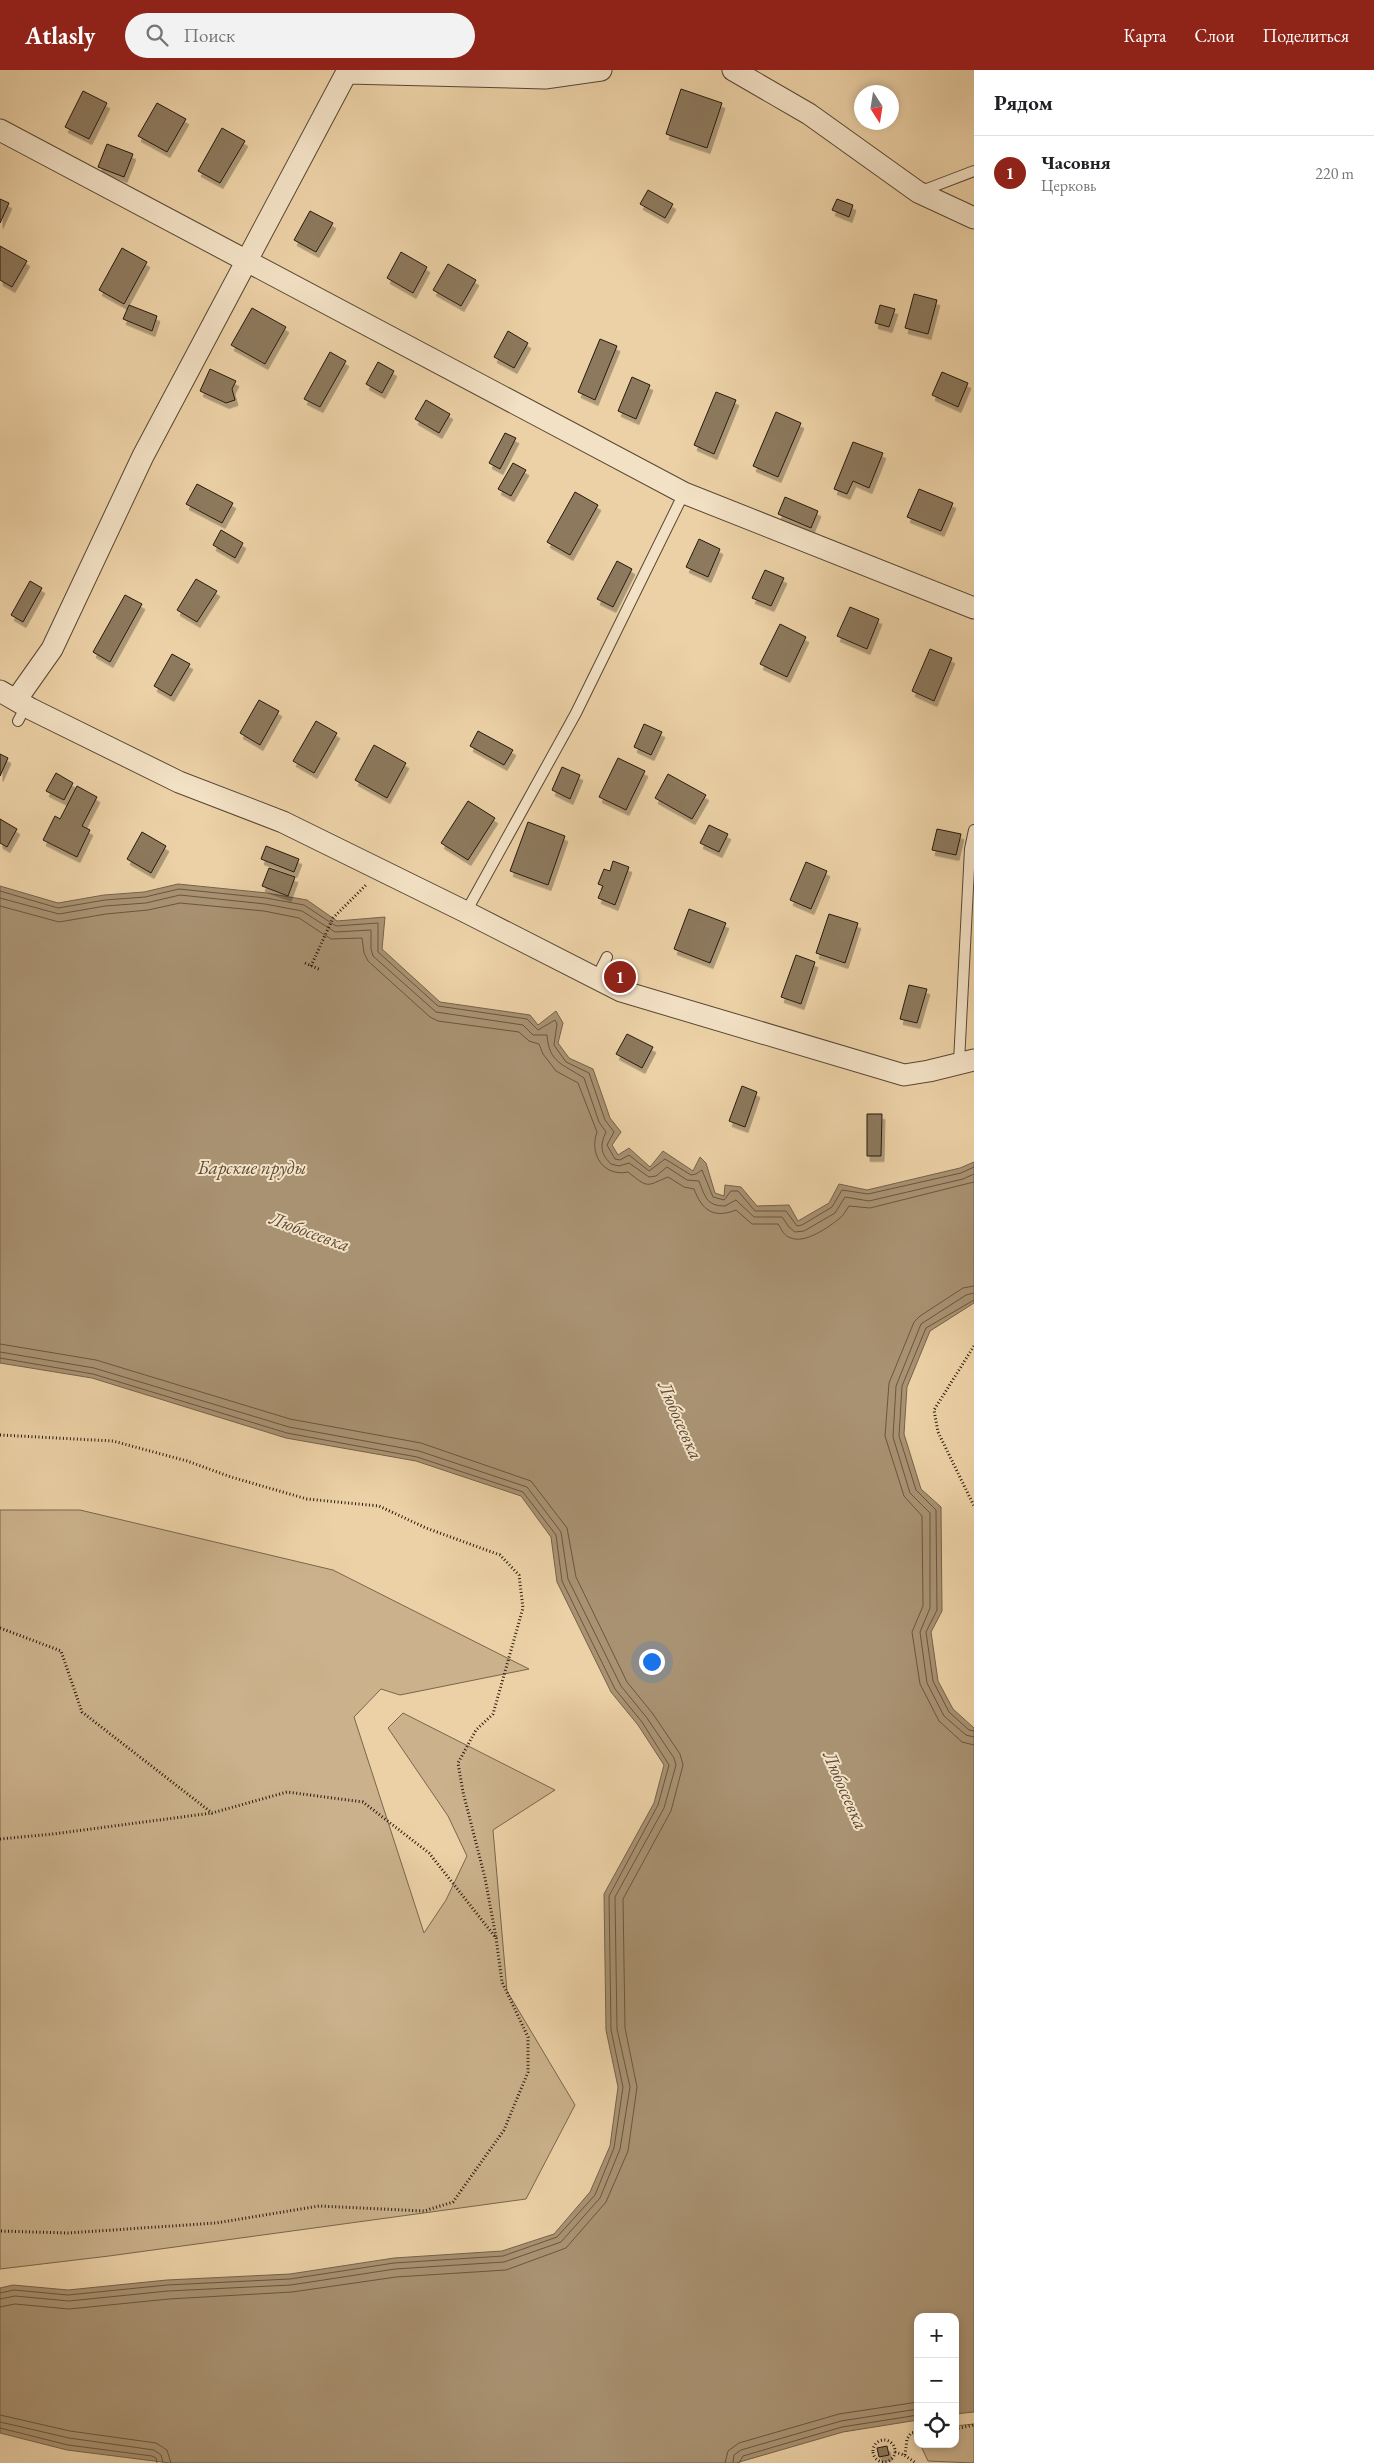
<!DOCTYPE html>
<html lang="ru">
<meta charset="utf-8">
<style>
:root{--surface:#fff;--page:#f2f2f2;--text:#202124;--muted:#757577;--line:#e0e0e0;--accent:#8f2418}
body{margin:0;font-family:"EB Garamond",serif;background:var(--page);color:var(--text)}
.controls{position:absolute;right:15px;bottom:15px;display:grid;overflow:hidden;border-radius:10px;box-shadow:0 2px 8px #0003}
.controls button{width:45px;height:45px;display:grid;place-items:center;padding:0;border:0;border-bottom:1px solid var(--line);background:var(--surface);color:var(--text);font:25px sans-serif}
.compass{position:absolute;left:854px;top:15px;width:45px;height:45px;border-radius:50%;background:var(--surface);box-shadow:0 2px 8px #0003;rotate:168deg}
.you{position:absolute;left:651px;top:1591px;width:18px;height:18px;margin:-12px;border:4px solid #fff;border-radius:50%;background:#1a73e8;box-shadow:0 0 0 8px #1a73e833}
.badge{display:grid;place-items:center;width:32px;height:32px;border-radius:50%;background:var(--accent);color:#fff;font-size:16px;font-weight:700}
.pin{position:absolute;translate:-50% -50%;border:2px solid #fff;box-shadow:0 1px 5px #0006}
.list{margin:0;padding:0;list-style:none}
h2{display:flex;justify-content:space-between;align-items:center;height:65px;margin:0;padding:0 20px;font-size:21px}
h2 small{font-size:16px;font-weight:400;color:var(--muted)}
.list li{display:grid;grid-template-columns:32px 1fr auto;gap:15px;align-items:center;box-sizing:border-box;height:75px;padding:0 20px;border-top:1px solid var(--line)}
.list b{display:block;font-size:19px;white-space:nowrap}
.list p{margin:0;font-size:16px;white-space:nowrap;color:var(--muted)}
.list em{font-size:16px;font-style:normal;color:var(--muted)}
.icon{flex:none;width:28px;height:28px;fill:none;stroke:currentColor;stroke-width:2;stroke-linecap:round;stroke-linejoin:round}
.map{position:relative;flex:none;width:974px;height:2393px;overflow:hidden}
header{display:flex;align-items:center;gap:30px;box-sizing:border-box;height:70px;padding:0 25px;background:var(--accent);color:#fff}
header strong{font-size:24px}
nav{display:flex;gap:28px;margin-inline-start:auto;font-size:18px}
.search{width:350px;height:45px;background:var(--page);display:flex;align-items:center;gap:12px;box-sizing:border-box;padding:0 18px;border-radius:28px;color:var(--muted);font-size:19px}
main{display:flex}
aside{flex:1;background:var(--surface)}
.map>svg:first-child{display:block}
.green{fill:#cbb28c;stroke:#79664c}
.water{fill:#a99272;stroke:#75624a}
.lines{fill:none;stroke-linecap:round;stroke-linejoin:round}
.shore{stroke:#685640;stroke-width:1}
.building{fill:#8d795d;stroke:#27190d;filter:url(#shadow)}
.lane-casing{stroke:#584733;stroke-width:12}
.street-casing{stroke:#584733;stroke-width:23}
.path{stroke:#27190d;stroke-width:3;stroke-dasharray:1 2.5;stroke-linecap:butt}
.lane{stroke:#f3e1c5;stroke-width:10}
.street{stroke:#f3e1c5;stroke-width:21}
.labels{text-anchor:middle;stroke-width:4;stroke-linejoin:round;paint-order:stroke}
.water-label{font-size:19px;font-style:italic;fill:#5b4935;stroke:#f3e1c5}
</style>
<header>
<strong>Atlasly</strong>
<div class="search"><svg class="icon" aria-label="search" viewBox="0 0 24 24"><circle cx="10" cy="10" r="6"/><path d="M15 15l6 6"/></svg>Поиск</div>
<nav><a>Карта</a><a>Слои</a><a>Поделиться</a></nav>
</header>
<main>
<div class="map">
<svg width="974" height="2393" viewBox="0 0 974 2393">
<defs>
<filter id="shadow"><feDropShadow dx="3" dy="5.5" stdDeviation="0" flood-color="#0004"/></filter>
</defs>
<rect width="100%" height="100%" fill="#ecd1a6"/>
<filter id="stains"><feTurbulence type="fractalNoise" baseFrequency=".004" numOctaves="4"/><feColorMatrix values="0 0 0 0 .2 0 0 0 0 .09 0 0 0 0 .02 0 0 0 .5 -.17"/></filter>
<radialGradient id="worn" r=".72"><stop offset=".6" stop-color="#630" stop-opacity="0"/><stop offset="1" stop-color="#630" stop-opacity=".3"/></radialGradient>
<path class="green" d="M0 1440H80L333 1500 529 1599 400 1625 381 1619 354 1647 424 1863 446 1830 467 1786 448 1746 388 1658 403 1643 555 1720 493 1760 507 1921 575 2035 526 2129 109 2186 0 2199Z
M974 2354V2393L928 2391 920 2374H955V2356Z"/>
<path class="water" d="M178 814 267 823 307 830 337 851 385 847 382 879 440 932 530 945 538 955 556 941 563 953 558 973 569 988 593 999 610 1048 621 1062 612 1075 618 1085 629 1078 650 1097 663 1081 693 1101 700 1087 706 1093 715 1123 724 1126 725 1115 741 1117 757 1136 789 1135 798 1151 829 1133 839 1114 867 1120 960 1098 974 1092V1233L930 1261 907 1317 904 1364 921 1419 941 1437 942 1541 931 1562 938 1611 953 1639 974 1658V2342L955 2344V2247H918V2350L843 2362 736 2393H170L67 2380 0 2363V2218L13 2215 68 2220 167 2210 290 2204 394 2188 502 2181 554 2164 590 2122 610 2076 618 2017 606 1960 604 1824 654 1733 664 1695 638 1655 611 1622 557 1512 551 1467 521 1426 416 1391 286 1368 92 1308 0 1293V816L58 833 104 825 144 822Z"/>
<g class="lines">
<path class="shore" d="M0 821 58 838 105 830 145 827 179 819 266 828 304 835 336 856 378 853V882L438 936 527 949 538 960 555 950 557 954 554 975 566 992 589 1003 605 1050 614 1062 607 1075 615 1089 620 1090 629 1085 649 1101 665 1089 691 1105 696 1104 702 1100 713 1127 724 1130 731 1121H738L755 1141H786L797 1156 802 1155 832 1137 842 1120 868 1124 961 1103 974 1097
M0 828 59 844 105 836 146 833 180 825 265 834 302 841 335 862 371 860V879L373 886 436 942 523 955 533 965H547C549 993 563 994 584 1008L599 1052 606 1062C600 1075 600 1083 611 1094L619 1096 629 1093 649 1107 656 1106 667 1097 687 1110 699 1111C705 1126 706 1136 725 1136L736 1130 754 1147H782L789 1157 795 1162 804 1161 835 1143 845 1127 869 1131 963 1109 974 1104
M0 836 59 852 106 844 148 840 180 833 264 841 299 848 331 869 362 868 364 883 368 891 430 947 438 951 519 962 529 971 539 974 543 984 556 1001 578 1013 597 1062C589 1084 603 1107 628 1102 649 1119 646 1116 668 1107L684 1117 694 1119C702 1140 713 1149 736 1140L752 1154H778C782 1160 784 1166 791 1168 805 1174 829 1157 840 1148 844 1145 846 1140 849 1136L870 1138 974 1112
M974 1216 963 1218 920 1246 914 1252 889 1313 885 1366 904 1426 922 1446 923 1536 912 1562 920 1614 939 1651 962 1672 974 1675
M974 1223 966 1225 921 1254 896 1316 893 1367 910 1423 930 1443V1538L920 1562 927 1613 944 1646 966 1665 974 1667
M974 1230 926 1258 902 1316 899 1366 916 1420 936 1440 937 1540 926 1562 933 1611 949 1642 969 1660 974 1661
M0 1274 96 1290 290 1349 421 1373 531 1411 567 1458 576 1507 627 1612 653 1644 680 1684 683 1695 671 1741 623 1829 625 1958 637 2017 628 2081 606 2132 566 2178 506 2200 396 2207 292 2222 169 2229 69 2239 15 2234 0 2237
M0 1282 94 1298 289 1357 419 1381 527 1417 561 1462 568 1509 621 1616 647 1648 674 1688 676 1695 664 1738 615 1827 617 1959 630 2017 620 2079 600 2128 561 2172 504 2192 395 2199 291 2215 168 2221 69 2231 15 2226 0 2229
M0 1288 93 1304 287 1363 417 1387 523 1422 556 1465 562 1511 615 1619 642 1652 669 1695 658 1735 609 1826 611 1960 623 2017 614 2078 595 2125 557 2167 503 2186 394 2193 290 2209 167 2215 68 2225 14 2220 0 2223
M0 2345 70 2361 156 2373 167 2380 171 2393
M0 2352 69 2368 154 2380 161 2385 163 2393
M0 2358 68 2375 152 2386 156 2388 157 2393
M725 2393 728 2381 739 2373 839 2344 918 2332
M733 2393 734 2385 741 2380 841 2351 918 2339
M739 2393 743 2386 842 2357 918 2345"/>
</g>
<path class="building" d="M681 19 722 33 707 78 666 64Z
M83 21 107 33 89 69 65 57Z
M157 33 186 49 167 82 138 66Z
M222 58 245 71 220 113 198 101Z
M107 74 133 84 124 107 98 97Z
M648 120 673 134 665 148 640 134Z
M0 129 9 133 0 153Z
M837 129 853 135 849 147 832 140Z
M310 141 333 153 316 182 294 170Z
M0 176 27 191 12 217 0 210Z
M122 178 147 192 124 234 99 220Z
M401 182 427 197 413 223 387 208Z
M448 194 476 210 461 236 433 220Z
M914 224 937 230 928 264 905 258Z
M129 235 157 246 152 261 123 249Z
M880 235 895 239 889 257 875 253Z
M252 238 286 257 265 294 231 275Z
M508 261 528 273 514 298 494 287Z
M600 269 617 276 595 330 578 322Z
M330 282 346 291 320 337 304 329Z
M378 292 394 301 382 323 366 314Z
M210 299 236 311 232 319 235 330 226 333 200 321Z
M942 302 968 313 958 337 932 325Z
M632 307 650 315 636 349 618 341Z
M716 322 736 330 714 384 694 375Z
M426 330 450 344 439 363 415 349Z
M776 342 801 353 778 407 753 396Z
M505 363 516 368 500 399 489 393Z
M853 372 883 383 869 418 853 411 847 424 834 419Z
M513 393 526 400 511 426 498 419Z
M197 414 233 433 222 453 186 434Z
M919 419 953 433 941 461 907 447Z
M575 422 598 435 570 485 547 472Z
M785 427 818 441 811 458 778 444Z
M221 460 243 473 235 488 213 475Z
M699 469 720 479 708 507 686 497Z
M617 491 632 499 613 537 597 529Z
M765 500 784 508 771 536 752 528Z
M196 509 217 521 197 552 177 540Z
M30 511 42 518 23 552 11 545Z
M125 525 142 534 110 592 93 582Z
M850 537 879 549 867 579 837 566Z
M780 554 806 567 787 607 760 594Z
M930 579 952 588 934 631 912 621Z
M172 584 190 594 171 626 154 616Z
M259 630 279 641 260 675 240 663Z
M316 651 337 663 314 703 293 691Z
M644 654 662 662 651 685 634 677Z
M478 661 513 680 504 695 470 676Z
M374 675 406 693 387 728 355 710Z
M0 684 8 688 0 706Z
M618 688 645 701 626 740 599 727Z
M562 697 580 705 570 729 552 720Z
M56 703 73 713 64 730 46 721Z
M668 704 706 725 692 749 655 728Z
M77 716 97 727 82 756 90 760 77 787 43 770 55 746 60 749Z
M468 731 495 748 468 790 441 773Z
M0 749 17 759 7 777 0 773Z
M528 752 565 766 548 815 510 801Z
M709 755 728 764 719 782 700 773Z
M937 759 961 764 956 785 932 780Z
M142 762 166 776 151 803 127 789Z
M266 776 299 789 294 802 261 789Z
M613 791 629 797 615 835 598 828 603 816 598 814 604 799 610 801Z
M806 792 827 801 811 839 790 830Z
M269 798 295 807 288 826 262 816Z
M689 839 726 853 710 893 674 879Z
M829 844 858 853 845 893 816 883Z
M796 885 815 892 801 934 781 927Z
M617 900 627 904 622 914 613 910Z
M909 915 927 919 917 953 900 949Z
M627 964 653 977 642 998 616 984Z
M742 1016 757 1022 745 1057 729 1051Z
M867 1044H882L881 1086H867Z
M887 2376 889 2385 879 2387 877 2378Z"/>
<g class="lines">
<g class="lane-casing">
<path id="lane" d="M919 122 974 101
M18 651 26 636
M466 842 576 643 684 423
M596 909 607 887
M959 992 970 779 974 760"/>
</g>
<g class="street-casing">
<path id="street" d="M733 0 809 44 918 122 974 148
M347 3 545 8 601 0
M0 60 684 423 974 538
M0 621 31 639 179 712 283 752 466 842 621 921 904 1005 929 1001 974 990
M16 630 52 579 143 386 348 0"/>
</g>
<path class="path" d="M305 893 321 900
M311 896 333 848 366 815
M974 1276 934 1340 938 1362 974 1436
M0 1365 113 1371 187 1391 231 1407 307 1429 379 1436 426 1458 500 1485 519 1505 523 1538 493 1644 476 1660 458 1693 463 1722 485 1808 496 1867
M0 1558 61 1581 82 1642 212 1743 287 1722 363 1732 429 1783 496 1868 502 1912 528 1967V2002L504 2060 453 2132 424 2141 319 2136 216 2153 68 2163 0 2161
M0 1769 53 1764 212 1743
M955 2359 974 2355
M873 2381a11 11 0 1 1 22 0a11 11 0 1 1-22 0Z
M895 2382 904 2385 916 2393
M905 2385 907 2369 911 2363 918 2362"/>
<use href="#lane" class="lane"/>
<use href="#street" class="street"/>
</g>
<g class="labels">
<g class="water-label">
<text x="252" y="1104">Барские пруды</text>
<text transform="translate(310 1161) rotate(20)" y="7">Любосеевка</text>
<text transform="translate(681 1350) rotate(66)" y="7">Любосеевка</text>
<text transform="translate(846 1720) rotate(66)" y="7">Любосеевка</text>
</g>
</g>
<rect width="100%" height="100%" filter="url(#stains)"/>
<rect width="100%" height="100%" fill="url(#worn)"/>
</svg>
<div class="controls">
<button>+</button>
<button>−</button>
<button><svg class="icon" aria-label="locate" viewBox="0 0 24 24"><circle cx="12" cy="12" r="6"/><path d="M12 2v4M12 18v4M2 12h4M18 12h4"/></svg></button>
</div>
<svg class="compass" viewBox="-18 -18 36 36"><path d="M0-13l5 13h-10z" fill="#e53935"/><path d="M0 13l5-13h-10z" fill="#757577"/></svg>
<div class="you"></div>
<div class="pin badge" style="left:620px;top:907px">1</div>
</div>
<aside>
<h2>Рядом<small></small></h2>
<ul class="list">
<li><span class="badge">1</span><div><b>Часовня</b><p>Церковь</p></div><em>220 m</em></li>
</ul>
</aside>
</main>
